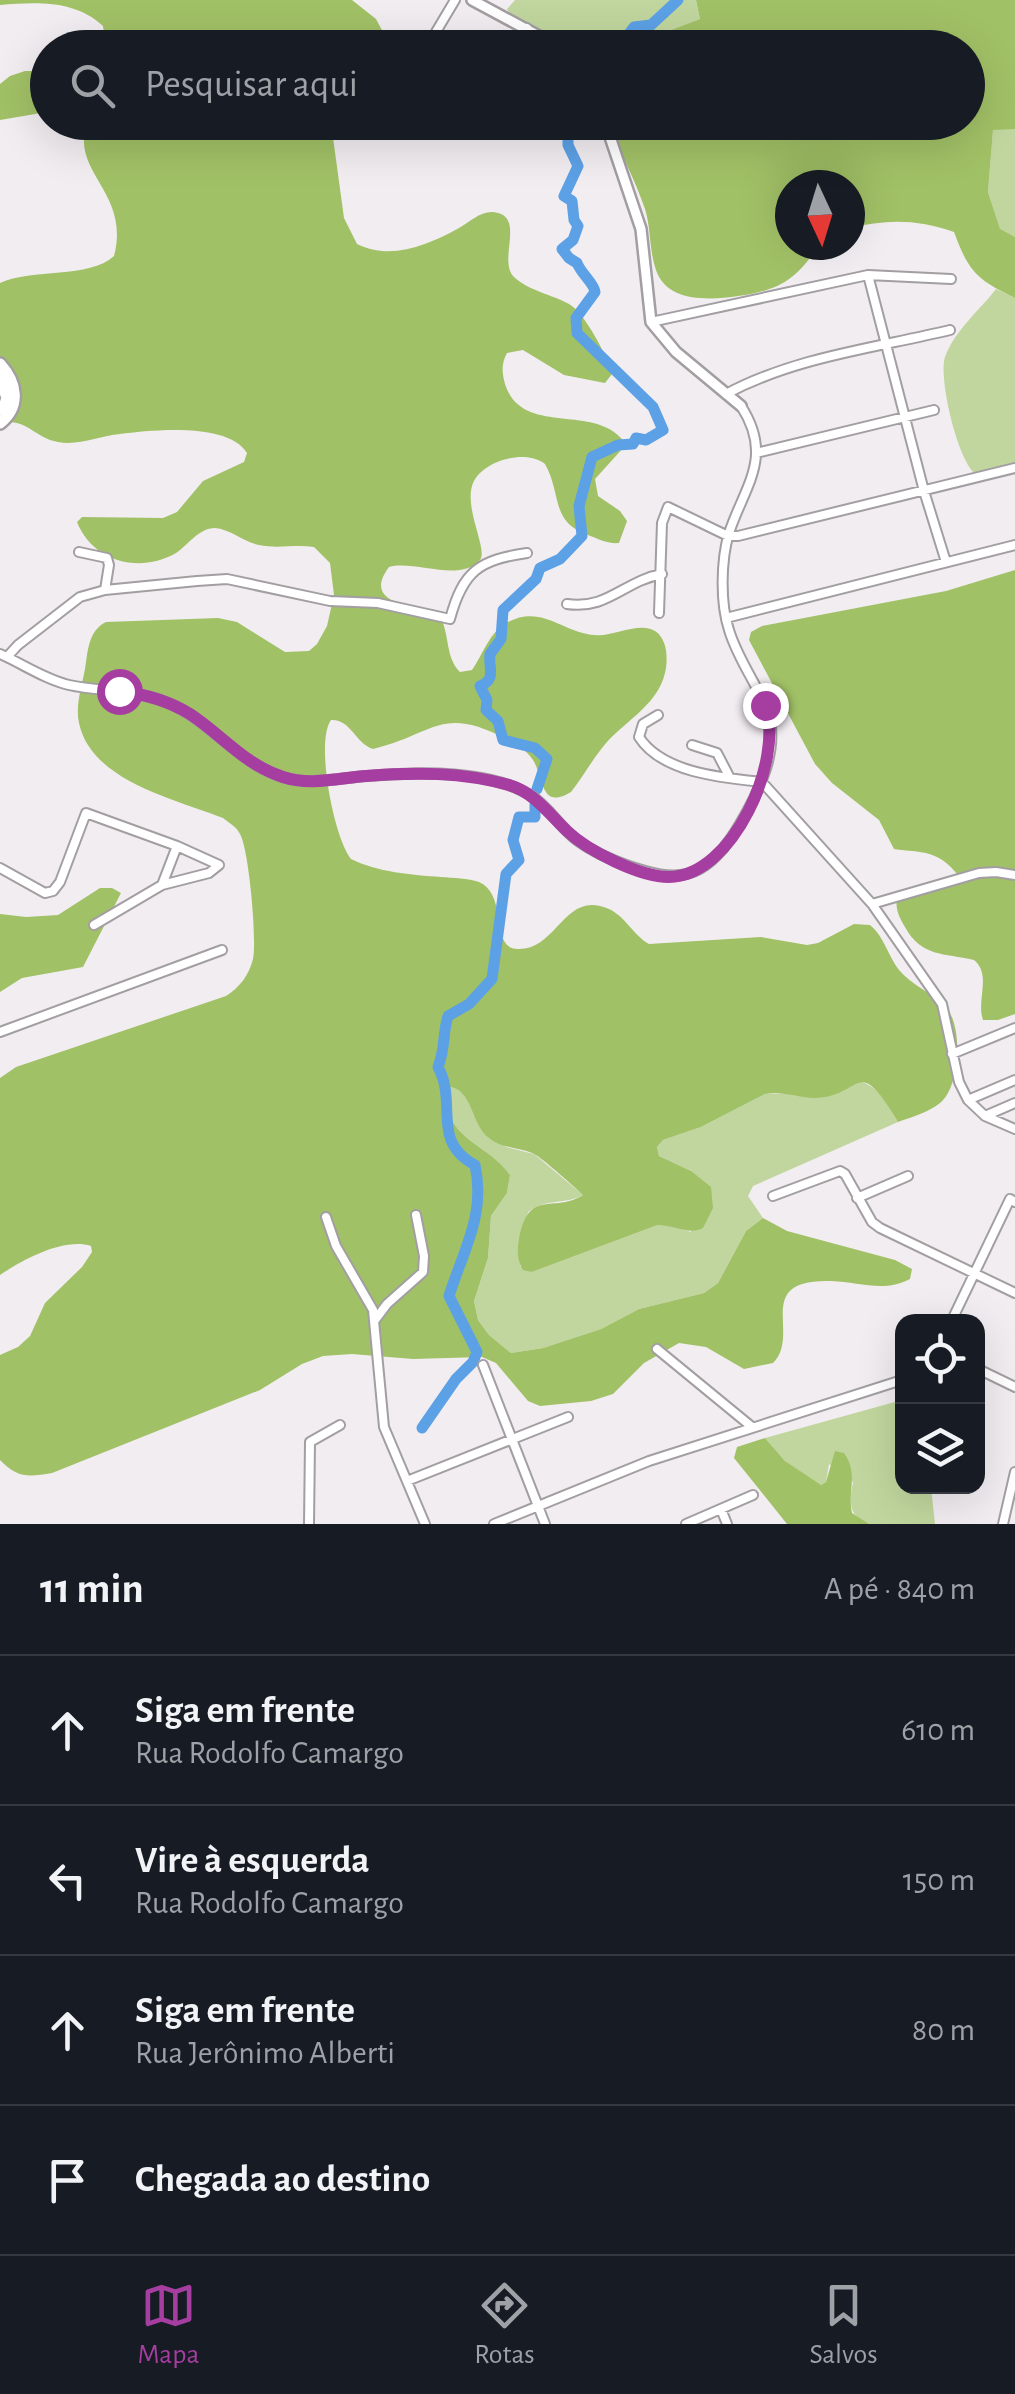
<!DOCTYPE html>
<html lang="pt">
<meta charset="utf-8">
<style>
:root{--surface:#171b24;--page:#242831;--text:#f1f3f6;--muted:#9ea1a6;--line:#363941;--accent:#a63da0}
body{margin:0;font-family:"Alegreya Sans",sans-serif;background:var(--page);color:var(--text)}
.controls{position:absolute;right:30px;bottom:30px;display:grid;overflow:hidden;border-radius:20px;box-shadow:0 10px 40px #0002}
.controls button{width:90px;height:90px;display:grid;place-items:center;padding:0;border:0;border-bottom:2px solid var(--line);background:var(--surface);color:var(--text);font:50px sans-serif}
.compass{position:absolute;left:775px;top:170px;width:90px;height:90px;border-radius:50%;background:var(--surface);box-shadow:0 10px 40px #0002;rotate:176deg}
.stop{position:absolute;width:30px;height:30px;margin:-22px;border:8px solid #a63da0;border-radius:50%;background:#fff}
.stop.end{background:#a63da0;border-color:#fff;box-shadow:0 2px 10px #0008}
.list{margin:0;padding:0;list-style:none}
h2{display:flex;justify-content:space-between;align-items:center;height:130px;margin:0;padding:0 40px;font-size:42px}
h2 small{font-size:32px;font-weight:400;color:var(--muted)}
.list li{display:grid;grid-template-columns:65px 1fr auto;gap:30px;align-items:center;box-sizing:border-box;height:150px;padding:0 40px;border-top:2px solid var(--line)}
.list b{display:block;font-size:38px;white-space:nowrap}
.list p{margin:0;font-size:32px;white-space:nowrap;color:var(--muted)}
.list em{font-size:32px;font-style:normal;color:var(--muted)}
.icon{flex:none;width:55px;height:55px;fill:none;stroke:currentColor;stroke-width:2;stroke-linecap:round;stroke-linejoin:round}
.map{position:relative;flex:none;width:1015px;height:1524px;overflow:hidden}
.search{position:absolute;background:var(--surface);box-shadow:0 10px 40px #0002;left:30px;right:30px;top:30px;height:110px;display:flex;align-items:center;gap:25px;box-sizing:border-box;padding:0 35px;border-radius:55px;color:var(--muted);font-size:38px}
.sheet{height:730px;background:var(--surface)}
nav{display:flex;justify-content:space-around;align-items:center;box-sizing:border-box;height:140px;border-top:2px solid var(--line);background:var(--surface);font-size:28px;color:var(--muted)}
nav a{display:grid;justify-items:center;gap:5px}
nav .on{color:var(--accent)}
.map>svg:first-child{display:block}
.green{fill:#c1d69e}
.forest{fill:#a1c166}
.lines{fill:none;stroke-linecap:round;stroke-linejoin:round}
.river{stroke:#5ca1e6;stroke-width:11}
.minor-casing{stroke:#a29ea2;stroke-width:12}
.tertiary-casing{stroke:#a29ea2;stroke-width:14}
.primary-casing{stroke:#a29ea2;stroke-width:16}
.minor{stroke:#fff;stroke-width:8}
.tertiary{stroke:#fff;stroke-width:9}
.primary{stroke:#fff;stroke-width:11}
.route{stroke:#a63da0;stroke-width:12}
</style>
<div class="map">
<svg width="1015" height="1524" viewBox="0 0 1015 1524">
<rect width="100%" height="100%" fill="#f2edf1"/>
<path class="green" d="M515 0H696L700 19 626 47 564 48 511 16 507 9Z
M993 129H1015V237L1000 230 988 192Z
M996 289 1015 298V473C1004 475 987 481 977 475 958 464 938 377 945 357 955 330 979 311 996 289Z
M859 1081C880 1087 887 1104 898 1122L753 1186 748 1196 763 1218 746 1231 718 1283 704 1293 639 1309 601 1329 543 1348 511 1353 489 1335 478 1320 474 1301 488 1258 491 1216 507 1193 510 1175C488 1143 447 1142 443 1090L446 1086H453L464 1094 506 1147 534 1154 583 1195C565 1205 546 1198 528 1212L520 1266 532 1272 655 1226 671 1225 691 1232V1171L659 1156 657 1147 663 1140 701 1127 765 1094H834Z
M902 1400V1486L931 1487 935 1524H869C848 1516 849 1502 853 1482L829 1464 826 1482 821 1485 816 1483 785 1461 765 1438Z"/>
<path class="forest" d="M0 0H352L376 19 391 47H72L104 33 103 26C75 0 37 2 0 5Z
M696 0H1015V129L993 130 988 192 1000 229 1015 237V298C976 279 969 272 954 232 918 219 886 219 850 228V185H790V245H819C796 280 780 290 738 296 710 300 667 303 656 270 649 250 651 228 645 209 635 180 620 151 608 123L968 122V48L626 47 700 19Z
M25 71H47V112L0 120V84L10 76Z
M127 122 331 123 344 218 357 244C391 261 428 245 459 228 469 222 481 211 493 212 527 215 497 260 514 277 529 291 551 294 569 304 584 312 608 357 612 374L605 383 564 375 523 350 507 353C501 364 502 373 505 384 522 437 592 403 623 440L624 447 595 479 598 496 620 511 627 521 619 543C607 544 599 539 588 535 550 522 562 494 545 464 526 448 479 461 472 486 465 511 488 550 480 560 460 583 415 560 389 567 360 606 418 605 438 613 451 633 444 656 460 672L472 670C484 653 489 632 508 622 542 604 563 633 595 635 613 637 639 621 655 631 668 639 668 661 665 673 657 707 621 723 602 748 591 762 582 778 571 792 540 811 544 777 533 760 527 751 518 745 508 740 441 704 435 734 373 749 355 743 351 719 331 720 315 742 334 838 351 859 377 872 412 875 441 877 453 878 468 878 479 882 509 895 489 949 518 949 558 950 564 889 609 909 626 917 633 935 649 944L761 937 807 945 818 943 854 924 870 925C884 936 888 956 899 970 912 986 934 993 947 1009 963 1027 960 1088 940 1103 929 1112 912 1117 898 1122 855 1050 863 1098 814 1098 797 1097 782 1091 765 1094L701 1127 663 1140 657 1147 659 1156 691 1171 711 1187 713 1208 703 1228C688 1236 672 1223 655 1226L532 1272 523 1270C517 1260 517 1251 519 1239 529 1187 553 1214 583 1195 576 1188 542 1158 534 1154 520 1147 502 1149 489 1138 470 1124 474 1088 446 1086L443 1090C447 1142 488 1143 510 1175L507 1193 491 1216 488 1258 474 1301 478 1320 489 1335 511 1353 543 1348 601 1329 639 1309 704 1293 718 1283 746 1231 763 1218 787 1231 895 1260 912 1269 910 1279C884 1293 859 1282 831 1281 751 1279 802 1334 773 1363L744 1369 706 1347 679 1343 644 1363 613 1394 591 1401 540 1406 528 1401 496 1363 482 1357 413 1359 352 1354 323 1356 302 1364 260 1390 52 1473C28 1477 17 1478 0 1460V1355L18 1347 30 1336 45 1303 82 1267 92 1252 91 1246C64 1237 22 1260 0 1275V1078L16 1067 226 996C240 987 249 975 253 959 257 940 249 850 240 834 236 826 229 823 223 818 175 799 91 781 79 723 75 706 82 686 85 669 88 651 88 631 106 622L218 618 237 622 285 652 309 651 317 644 327 626 334 595 330 563 314 547C296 544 278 549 259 545 244 542 230 529 215 528 199 528 188 545 176 553 139 574 93 562 77 522L82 517 163 518 177 512 203 481 244 462 247 453C228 422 152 430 120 434 100 436 78 446 58 442 33 437 29 419 0 422V283C32 268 89 279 114 256 129 199 82 177 84 139L93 131Z
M1015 570V1014L998 1020H983C976 1000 992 975 974 960 944 953 921 957 905 927 899 917 895 909 897 897L955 880 958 875C937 849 922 853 894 849L879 820 832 783 815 764 749 640 751 632 762 626 946 591Z
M100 888H112L121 893 83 967 22 978 0 992V914L26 917 58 915Z
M765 1438 785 1461 821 1485 826 1482 835 1451 844 1453C859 1474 847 1491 852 1513L869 1524H787L734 1458 737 1447Z"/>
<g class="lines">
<path class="river" d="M618 48 634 27 651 25 678 0
M537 789 547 759 535 748 503 740 498 721 486 710 487 700 480 686C497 679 488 668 490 654L501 639 503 610 536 579 540 568 560 559 582 536 579 506 592 457 618 445 633 444 636 438 646 440 663 430 653 407 577 333 576 318 595 292C594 283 582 275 577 263L569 258 562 249 573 240 578 226 574 220 572 201 564 196 578 166 568 145V122
M422 1428 456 1379 473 1362 477 1352 449 1296C463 1251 486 1215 475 1165 430 1141 458 1103 438 1067 446 1046 442 1036 448 1016L469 1004 492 979 506 874 519 860 513 840 519 817H535V805"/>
<g class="minor-casing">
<path id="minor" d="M427 47 455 0
M517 48 527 28
M868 275 924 491 946 562
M651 322 868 275 951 279
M726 394C795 357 875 348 950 330
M756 453 934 410
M79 552 107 558 109 565 105 590
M567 604C608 610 624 581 662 574
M659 613 662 523 668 507 728 536H738L1015 468
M726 618 1015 545
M0 654C23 664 44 679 69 685 101 692 134 689 165 702 210 719 237 764 285 778 312 785 340 778 368 776 404 773 444 771 481 778 497 781 516 786 530 795 547 805 558 824 573 837 589 850 607 858 626 865 677 883 704 881 735 832 757 796 784 747 765 705 754 680 737 657 729 630 720 603 721 560 729 533 745 485 774 457 741 406
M7 657 18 645 80 597 105 590 197 581 227 579 330 601 378 603 450 619C463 571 479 560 527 553
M658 715 643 724 639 737C662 773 723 778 762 782
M692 745 717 753 730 778
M762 782 872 904 942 1004 959 1082 968 1100 985 1116 1015 1129
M0 868 45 893 53 891 60 882 86 813 177 846 162 885 94 925
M162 885 209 873 219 865 177 846
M872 904 979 873 996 872 1015 875
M0 1032 222 950
M952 1054 1015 1028
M968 1100 1015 1080
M985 1116 1015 1103
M773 1196 840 1171 845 1174 872 1222 880 1228 1015 1293
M857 1198 908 1176
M326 1217 336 1246 373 1310 384 1427 425 1524
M375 1320 387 1304 423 1272 424 1256 416 1215
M951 1322 1010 1199 1015 1202
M657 1349 752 1427
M483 1365 545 1524
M978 1369 1015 1387
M407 1481 568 1417
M721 1509 727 1524
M309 1524 310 1442 340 1425
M494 1524 649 1461 902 1380
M686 1524 753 1495
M1003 1524 1015 1472"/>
</g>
<g class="tertiary-casing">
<path id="tertiary" d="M472 0 561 48
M605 122 641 229 651 322 676 352 741 406"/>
</g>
<g class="primary-casing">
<path id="primary" d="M0 364C17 383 21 406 0 423
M0 377 7 398 3 410"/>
</g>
<use href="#minor" class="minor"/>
<use href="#tertiary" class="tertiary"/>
<use href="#primary" class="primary"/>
</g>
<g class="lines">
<path class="route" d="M119 691C144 694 169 701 190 714 222 735 245 765 283 777 310 786 339 778 366 776 414 772 462 772 509 785 535 793 548 813 567 831 588 851 640 877 669 877 733 877 785 758 765 705"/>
</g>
</svg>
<div class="controls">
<button><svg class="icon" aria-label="locate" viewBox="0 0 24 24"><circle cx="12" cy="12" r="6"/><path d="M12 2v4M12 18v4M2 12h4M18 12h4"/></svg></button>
<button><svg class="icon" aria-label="layers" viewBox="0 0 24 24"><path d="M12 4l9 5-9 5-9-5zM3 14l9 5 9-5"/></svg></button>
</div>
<svg class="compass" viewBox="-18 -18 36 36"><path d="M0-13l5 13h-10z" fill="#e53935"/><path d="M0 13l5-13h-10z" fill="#9ea1a6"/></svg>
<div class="stop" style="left:119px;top:691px"></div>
<div class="stop end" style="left:765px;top:705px"></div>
<div class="search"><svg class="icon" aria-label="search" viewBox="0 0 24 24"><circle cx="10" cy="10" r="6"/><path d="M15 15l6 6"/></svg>Pesquisar aqui</div>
</div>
<section class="sheet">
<h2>11 min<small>A pé · 840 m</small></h2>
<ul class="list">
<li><svg class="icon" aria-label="ahead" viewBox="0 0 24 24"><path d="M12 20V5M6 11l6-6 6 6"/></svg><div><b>Siga em frente</b><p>Rua Rodolfo Camargo</p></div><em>610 m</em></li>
<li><svg class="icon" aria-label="left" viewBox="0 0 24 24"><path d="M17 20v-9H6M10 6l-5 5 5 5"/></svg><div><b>Vire à esquerda</b><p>Rua Rodolfo Camargo</p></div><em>150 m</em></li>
<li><svg class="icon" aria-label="ahead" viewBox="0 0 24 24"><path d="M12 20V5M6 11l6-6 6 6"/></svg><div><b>Siga em frente</b><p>Rua Jerônimo Alberti</p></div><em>80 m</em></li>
<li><svg class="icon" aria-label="arrive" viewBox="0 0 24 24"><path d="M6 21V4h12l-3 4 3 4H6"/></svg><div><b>Chegada ao destino</b></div></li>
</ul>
</section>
<nav>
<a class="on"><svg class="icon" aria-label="map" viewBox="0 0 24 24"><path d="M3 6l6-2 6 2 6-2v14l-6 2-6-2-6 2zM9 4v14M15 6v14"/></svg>Mapa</a>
<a><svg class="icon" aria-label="directions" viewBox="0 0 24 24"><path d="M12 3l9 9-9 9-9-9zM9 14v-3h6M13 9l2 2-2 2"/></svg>Rotas</a>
<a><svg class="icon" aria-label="saved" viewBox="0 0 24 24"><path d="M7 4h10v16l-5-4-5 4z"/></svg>Salvos</a>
</nav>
